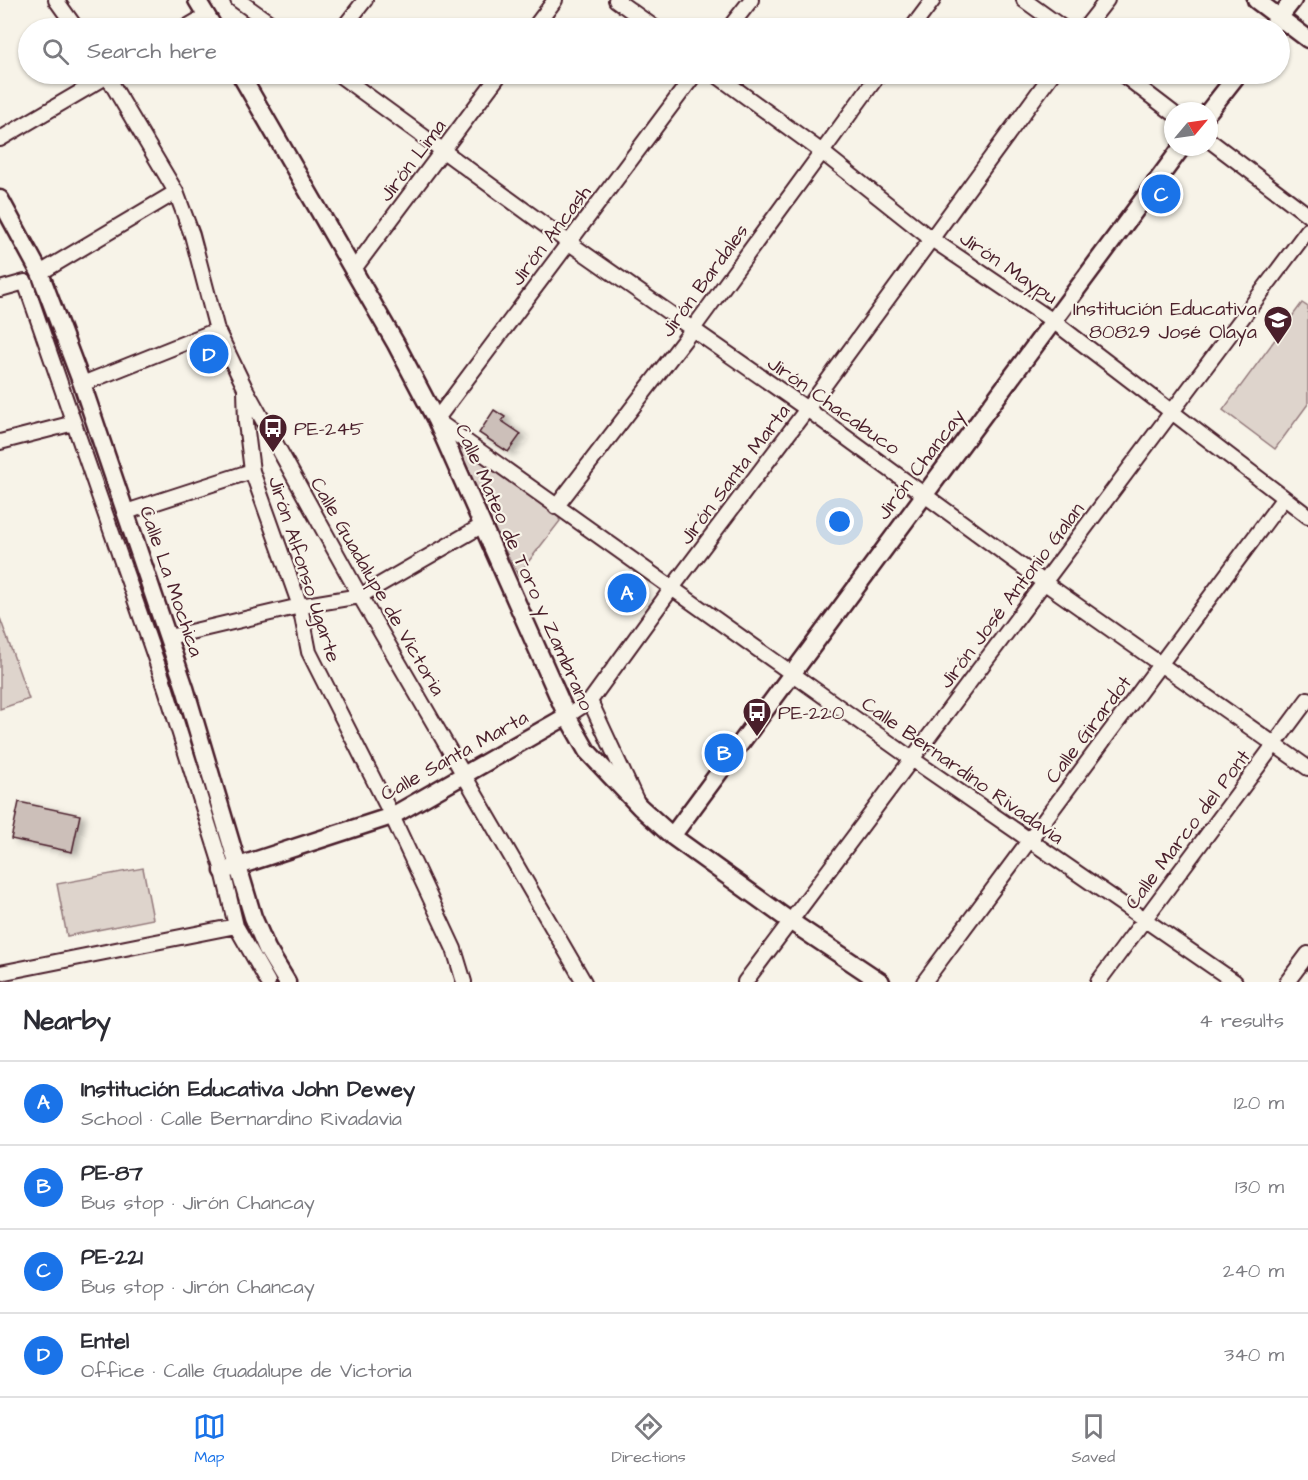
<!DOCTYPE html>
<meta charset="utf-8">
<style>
:root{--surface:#fff;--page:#f7f7f7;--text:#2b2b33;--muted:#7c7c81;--line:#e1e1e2;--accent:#1a73e8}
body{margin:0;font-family:"Architects Daughter",sans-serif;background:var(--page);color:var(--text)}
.compass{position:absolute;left:1164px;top:102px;width:54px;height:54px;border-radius:50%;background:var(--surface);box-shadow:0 2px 4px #0004;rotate:61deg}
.you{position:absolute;left:840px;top:522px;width:21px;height:21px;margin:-15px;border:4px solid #fff;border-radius:50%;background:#1a73e8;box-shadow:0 0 0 9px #1a73e833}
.badge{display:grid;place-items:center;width:39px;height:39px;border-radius:50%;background:var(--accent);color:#fff;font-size:20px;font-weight:700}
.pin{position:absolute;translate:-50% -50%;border:3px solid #fff;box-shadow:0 2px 6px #0006}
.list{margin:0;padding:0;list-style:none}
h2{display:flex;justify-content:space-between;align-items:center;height:78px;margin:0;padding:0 24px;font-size:26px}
h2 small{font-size:20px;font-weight:400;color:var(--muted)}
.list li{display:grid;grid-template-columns:39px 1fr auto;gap:18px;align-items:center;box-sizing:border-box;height:84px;padding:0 24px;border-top:2px solid var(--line)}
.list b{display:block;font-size:22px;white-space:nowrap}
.list p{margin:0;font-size:20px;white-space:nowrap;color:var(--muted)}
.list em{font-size:20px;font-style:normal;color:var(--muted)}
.icon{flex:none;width:33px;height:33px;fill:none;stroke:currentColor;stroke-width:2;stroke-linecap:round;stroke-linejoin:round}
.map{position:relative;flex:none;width:1308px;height:982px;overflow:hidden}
.search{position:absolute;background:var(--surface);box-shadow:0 2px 4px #0004;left:18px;right:18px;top:18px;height:66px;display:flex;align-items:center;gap:15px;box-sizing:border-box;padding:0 21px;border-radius:33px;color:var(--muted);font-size:22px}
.sheet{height:414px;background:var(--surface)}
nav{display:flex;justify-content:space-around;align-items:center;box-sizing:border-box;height:84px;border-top:2px solid var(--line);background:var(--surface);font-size:16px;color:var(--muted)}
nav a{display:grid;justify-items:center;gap:3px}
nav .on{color:var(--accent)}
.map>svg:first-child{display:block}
.green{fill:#ded4cc;stroke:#947a7c;stroke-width:1.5}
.building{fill:#ccbfb9;stroke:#4a1f2b;stroke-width:1.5;filter:url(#shadow)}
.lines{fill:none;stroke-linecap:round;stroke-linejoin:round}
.minor-casing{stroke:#4a1f2b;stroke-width:18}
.tertiary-casing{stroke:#4a1f2b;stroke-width:21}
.minor{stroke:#f7f3e8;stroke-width:14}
.tertiary{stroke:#f7f3e8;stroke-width:16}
.labels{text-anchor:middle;stroke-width:4.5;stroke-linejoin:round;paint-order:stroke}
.street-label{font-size:20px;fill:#4a1f2b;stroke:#f7f3e8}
.poi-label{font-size:20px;fill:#4a1f2b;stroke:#f7f3e8;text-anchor:start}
</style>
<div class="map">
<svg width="1308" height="982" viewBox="0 0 1308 982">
<defs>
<filter id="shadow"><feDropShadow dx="5.5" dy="3" stdDeviation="3" flood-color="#0004"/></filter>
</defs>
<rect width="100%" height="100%" fill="#f7f3e8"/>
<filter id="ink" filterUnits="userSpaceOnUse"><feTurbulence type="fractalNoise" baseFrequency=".0167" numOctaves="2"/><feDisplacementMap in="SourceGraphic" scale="12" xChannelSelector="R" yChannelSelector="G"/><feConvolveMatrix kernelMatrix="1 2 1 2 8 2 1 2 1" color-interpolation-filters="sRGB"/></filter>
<g filter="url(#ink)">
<path class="green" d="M1302 303 1308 307V404L1275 449 1223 410Z
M436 420 515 484 561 517 559 519 560 521 518 575Z
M0 618 29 699 0 709Z
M143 868 153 919 67 936 57 884Z"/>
<path class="building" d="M494 410 505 417 502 421 521 434 508 452 479 433Z
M19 802 80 815 72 852 11 839Z"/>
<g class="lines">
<g class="minor-casing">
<path id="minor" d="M56 0 76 28
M238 0 277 28
M616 0 655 28
M1024 0 1063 28
M185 28 207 15
M343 28 365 0
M534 28 555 0
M729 28 751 0
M912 28 933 0
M1085 28 1107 0
M106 74 176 192 192 235 217 330 245 388 360 596 584 982
M338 74 568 242 807 409 1045 583 1308 768
M695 74 436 420 912 759 1235 982
M715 74 822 152 930 238 1053 321 1308 516
M1122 74 1173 113
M0 139 111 74
M1209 140 1308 215
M354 269 500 74
M40 273 176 192
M0 289 25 282 166 689 223 871 236 926 268 982
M82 384 217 330
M245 390 246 423 252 471 300 606 309 652 392 816 454 949 464 982
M0 442 74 423
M556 507 692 330 879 74
M126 512 252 471
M169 637 300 606 360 596 483 525
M590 701 636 800
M567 716 590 701 672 588 807 409 1052 74
M0 973 236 926
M745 982 1308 230
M924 982 1283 499
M1098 982 1308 699
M1287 982 1308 954"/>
</g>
<g class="tertiary-casing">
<path id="tertiary" d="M197 0 214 28
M1256 0 1308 39
M1271 28 1293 0
M240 74 396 344 436 420 567 716 587 751 640 807 672 836 790 921 881 982
M1209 111 1238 74
M0 199 40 273 82 384 185 688 253 917 267 949 287 982
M672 836 1182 147
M223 871 392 816 567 716"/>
</g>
<use href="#minor" class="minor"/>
<use href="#tertiary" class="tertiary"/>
</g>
</g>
<defs>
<g id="school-pin" transform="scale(1.5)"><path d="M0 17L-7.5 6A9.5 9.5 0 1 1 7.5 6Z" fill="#4a1f2b" stroke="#f7f3e8"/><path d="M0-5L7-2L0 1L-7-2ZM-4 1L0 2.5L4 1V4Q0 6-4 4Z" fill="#fff"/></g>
<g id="bus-pin" transform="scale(1.5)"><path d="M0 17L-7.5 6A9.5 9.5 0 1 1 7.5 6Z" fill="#4a1f2b" stroke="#f7f3e8"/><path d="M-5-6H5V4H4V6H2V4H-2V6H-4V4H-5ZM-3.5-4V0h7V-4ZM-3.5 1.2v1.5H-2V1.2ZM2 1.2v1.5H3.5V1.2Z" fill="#fff"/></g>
</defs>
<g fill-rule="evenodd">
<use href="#school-pin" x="1278" y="320"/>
<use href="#bus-pin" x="273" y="428"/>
<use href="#bus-pin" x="757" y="712"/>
</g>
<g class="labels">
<g class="street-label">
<text transform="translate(412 160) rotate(-53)" y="7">Jirón Lima</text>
<text transform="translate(550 235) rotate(-53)" y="7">Jirón Ancash</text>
<text transform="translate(1009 267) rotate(34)" y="7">Jirón Maypu</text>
<text transform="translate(704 280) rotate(-54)" y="7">Jirón Bardales</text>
<text transform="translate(834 405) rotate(35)" y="7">Jirón Chacabuco</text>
<text transform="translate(920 464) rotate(-53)" y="7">Jirón Chancay</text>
<text transform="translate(734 474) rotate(-53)" y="7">Jirón Santa Marta</text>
<text transform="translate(525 567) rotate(66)" y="7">Calle Mateo de Toro y Zambrano</text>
<text transform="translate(305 569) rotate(72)" y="7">Jirón Alfonso Ugarte</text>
<text transform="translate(172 581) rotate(71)" y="7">Calle La Mochica</text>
<text transform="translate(378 586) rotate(60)" y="7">Calle Guadalupe de Victoria</text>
<text transform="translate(1011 595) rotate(-53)" y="7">Jirón José Antonio Galan</text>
<text transform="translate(1088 729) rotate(-53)" y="7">Calle Girardot</text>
<text transform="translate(454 755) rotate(-29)" y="7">Calle Santa Marta</text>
<text transform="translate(963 770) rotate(35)" y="7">Calle Bernardino Rivadavia</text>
<text transform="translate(1187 829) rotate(-53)" y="7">Calle Marco del Pont</text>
</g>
<g class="poi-label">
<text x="1257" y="315" text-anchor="end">Institución Educativa<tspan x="1257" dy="23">80829 José Olaya</tspan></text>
<text x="294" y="435">PE-245</text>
<text x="778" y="719">PE-220</text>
</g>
</g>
</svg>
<svg class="compass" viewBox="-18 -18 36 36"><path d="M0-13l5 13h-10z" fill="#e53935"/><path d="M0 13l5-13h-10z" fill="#7c7c81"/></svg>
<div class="you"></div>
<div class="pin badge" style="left:627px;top:593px">A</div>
<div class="pin badge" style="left:724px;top:753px">B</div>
<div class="pin badge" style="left:1161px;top:194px">C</div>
<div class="pin badge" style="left:209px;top:354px">D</div>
<div class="search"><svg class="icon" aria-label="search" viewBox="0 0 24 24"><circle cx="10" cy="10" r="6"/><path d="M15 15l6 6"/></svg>Search here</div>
</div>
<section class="sheet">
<h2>Nearby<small>4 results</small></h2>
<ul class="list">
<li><span class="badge">A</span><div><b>Institución Educativa John Dewey</b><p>School · Calle Bernardino Rivadavia</p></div><em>120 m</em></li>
<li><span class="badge">B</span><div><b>PE-87</b><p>Bus stop · Jirón Chancay</p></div><em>130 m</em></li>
<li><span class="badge">C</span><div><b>PE-221</b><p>Bus stop · Jirón Chancay</p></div><em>240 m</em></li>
<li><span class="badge">D</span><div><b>Entel</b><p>Office · Calle Guadalupe de Victoria</p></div><em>340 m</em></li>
</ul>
</section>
<nav>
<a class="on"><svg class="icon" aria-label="map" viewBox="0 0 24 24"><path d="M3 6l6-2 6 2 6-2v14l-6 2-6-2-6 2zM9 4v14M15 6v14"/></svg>Map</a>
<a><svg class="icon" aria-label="directions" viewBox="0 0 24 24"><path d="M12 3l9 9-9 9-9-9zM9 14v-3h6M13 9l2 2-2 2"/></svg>Directions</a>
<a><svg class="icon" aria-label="saved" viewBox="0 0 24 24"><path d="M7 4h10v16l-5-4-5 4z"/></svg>Saved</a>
</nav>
